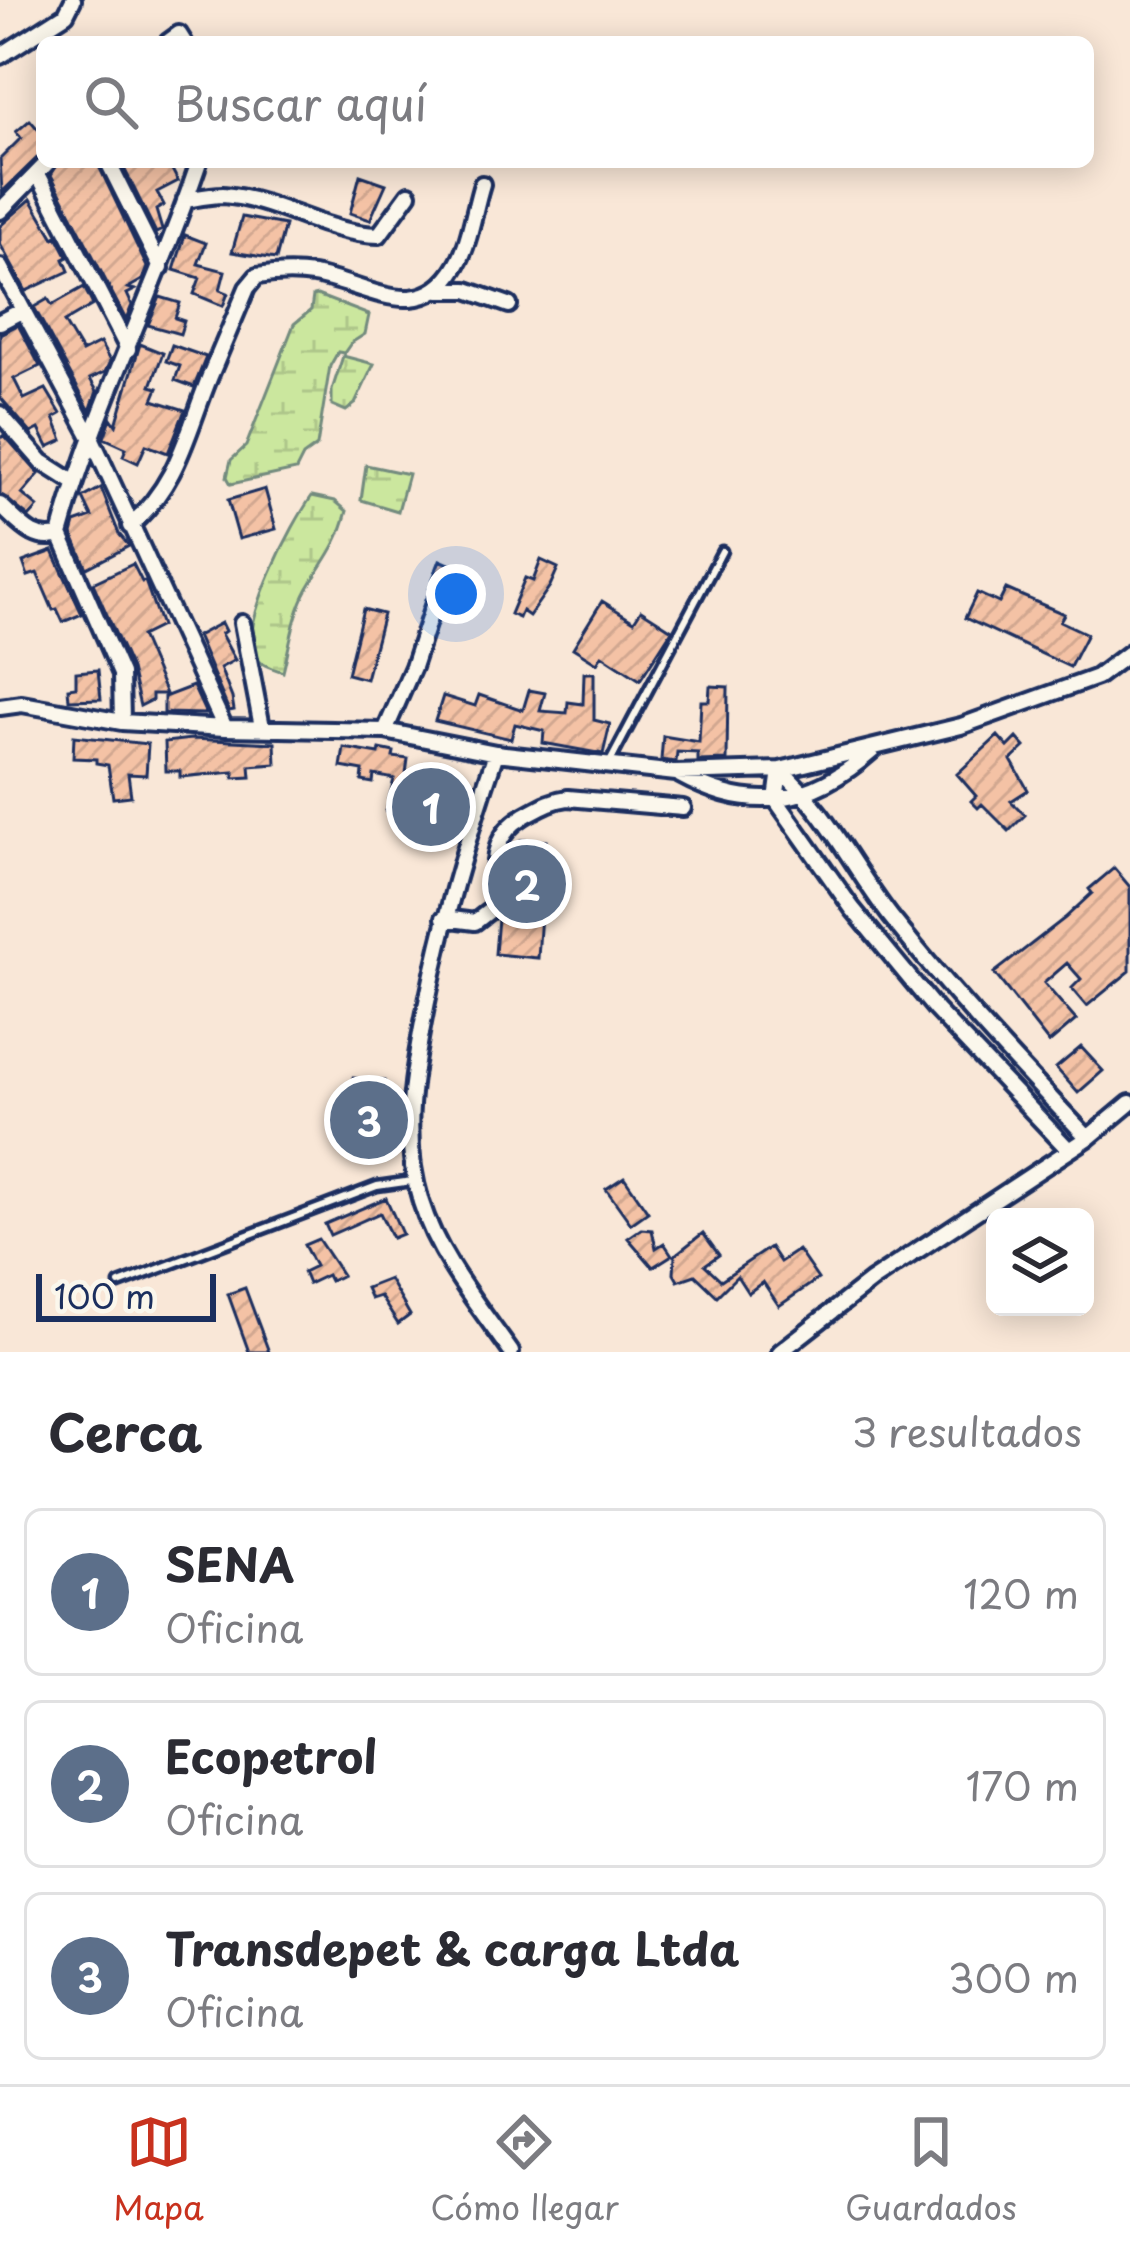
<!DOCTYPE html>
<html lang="es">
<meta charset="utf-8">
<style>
:root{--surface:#fff;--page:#f7f7f7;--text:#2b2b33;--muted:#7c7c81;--line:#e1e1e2;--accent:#c8321e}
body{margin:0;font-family:"Playpen Sans",sans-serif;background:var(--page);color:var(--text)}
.controls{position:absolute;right:36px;bottom:36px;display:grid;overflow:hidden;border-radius:18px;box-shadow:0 6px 30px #0003}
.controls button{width:108px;height:108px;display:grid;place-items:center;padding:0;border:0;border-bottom:3px solid var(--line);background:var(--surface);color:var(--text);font:60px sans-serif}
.scale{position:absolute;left:36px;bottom:30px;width:180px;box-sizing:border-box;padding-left:12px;border:6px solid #1b2f5e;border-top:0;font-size:33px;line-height:42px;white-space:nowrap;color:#1b2f5e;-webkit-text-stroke:9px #fbf7ec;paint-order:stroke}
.you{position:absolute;left:456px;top:594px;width:42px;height:42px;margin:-30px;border:9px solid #fff;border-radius:50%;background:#1a73e8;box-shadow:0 0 0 18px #1a73e833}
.badge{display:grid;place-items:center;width:78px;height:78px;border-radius:50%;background:var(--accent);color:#fff;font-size:39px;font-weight:700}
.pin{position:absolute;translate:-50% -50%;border:6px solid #fff;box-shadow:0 3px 12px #0006}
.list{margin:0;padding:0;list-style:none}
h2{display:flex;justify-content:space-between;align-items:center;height:156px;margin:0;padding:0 48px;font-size:51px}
h2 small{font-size:39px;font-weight:400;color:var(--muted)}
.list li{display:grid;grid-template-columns:78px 1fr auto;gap:36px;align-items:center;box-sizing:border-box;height:168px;margin:0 24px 24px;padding:0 24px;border:3px solid var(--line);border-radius:18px}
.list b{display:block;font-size:45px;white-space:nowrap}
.list p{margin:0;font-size:39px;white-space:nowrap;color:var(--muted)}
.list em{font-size:39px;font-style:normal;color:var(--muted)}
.icon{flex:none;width:66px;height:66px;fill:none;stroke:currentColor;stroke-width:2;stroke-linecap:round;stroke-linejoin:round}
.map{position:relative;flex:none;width:1130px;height:1352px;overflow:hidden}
.search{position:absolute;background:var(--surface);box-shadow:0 6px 30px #0003;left:36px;right:36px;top:36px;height:132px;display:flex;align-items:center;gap:30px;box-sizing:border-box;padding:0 42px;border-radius:18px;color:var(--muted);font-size:45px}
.sheet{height:732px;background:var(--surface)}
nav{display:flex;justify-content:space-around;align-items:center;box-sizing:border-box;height:168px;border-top:3px solid var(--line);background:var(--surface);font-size:33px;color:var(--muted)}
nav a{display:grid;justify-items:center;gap:6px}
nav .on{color:var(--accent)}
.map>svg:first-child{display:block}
.wetland{fill:url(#wetland-marsh);stroke:#738b7e;stroke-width:3}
.building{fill:url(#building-hatch);stroke:#1b2f5e;stroke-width:3}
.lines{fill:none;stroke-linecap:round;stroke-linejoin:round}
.lane-casing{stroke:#1b2f5e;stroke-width:15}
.street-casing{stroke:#1b2f5e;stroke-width:22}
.lane{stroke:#fbf7ec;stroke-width:6}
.street{stroke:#fbf7ec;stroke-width:14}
</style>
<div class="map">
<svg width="1130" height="1352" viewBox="0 0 1130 1352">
<defs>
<pattern id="wetland-marsh" width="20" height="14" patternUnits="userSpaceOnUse" patternTransform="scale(3)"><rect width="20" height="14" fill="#cbe79e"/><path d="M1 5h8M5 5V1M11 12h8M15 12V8" fill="none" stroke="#aec68a"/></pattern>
<pattern id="building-hatch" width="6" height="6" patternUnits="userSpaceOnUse" patternTransform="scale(3)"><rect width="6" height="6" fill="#f4c2a5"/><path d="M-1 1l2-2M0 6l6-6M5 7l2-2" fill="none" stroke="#d1a790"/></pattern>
</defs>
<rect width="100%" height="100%" fill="#f9e7d7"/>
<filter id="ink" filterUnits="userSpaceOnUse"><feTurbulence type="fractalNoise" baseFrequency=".00833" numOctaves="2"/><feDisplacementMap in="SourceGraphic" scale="24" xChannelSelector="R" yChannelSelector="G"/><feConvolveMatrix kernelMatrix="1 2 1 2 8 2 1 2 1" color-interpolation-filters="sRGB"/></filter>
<g filter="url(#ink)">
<path class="wetland" d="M317 295 369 315 365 334 351 343 344 353 338 352 330 366 317 446 303 456 296 470 231 484 227 477 231 460 246 446 294 324 311 310 313 296Z
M343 356 374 364 355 404 346 411 332 405V390Z
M366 465 408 474 398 511 361 500Z
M312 496 335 501 347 511C337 548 326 557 308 588 294 613 290 644 283 672 273 668 257 665 253 652 242 619 292 524 312 496Z"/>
<path class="building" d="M30 120 42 134V153L2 192 0 159 21 138 16 132Z
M59 162H97L147 267 142 280 128 288 135 290 127 294 132 305 126 320 51 175Z
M121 162H168L178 181 157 192 164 205 156 210 162 230 156 233Z
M360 175 386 184 370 220 350 213Z
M31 199 54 238 57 236 68 257 64 259 69 271 26 291 0 244V226Z
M242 217 285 225 276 259 232 252Z
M185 235 206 243 198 264 225 271 220 290 228 293 223 306 194 294 200 278 174 270Z
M84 287 93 305 64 322 82 352 100 343 110 361 105 372 90 379 97 391 90 411 34 307 48 299 52 305Z
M160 297 180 303 175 318 184 321 180 334 148 325Z
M18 325 40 366 14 379 24 399 46 389 61 414 54 418 63 440 48 447 39 429 31 433 0 397V334Z
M140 344 163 353 151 386 158 388 153 400 185 410 168 453 146 445 138 463 123 456 126 448 104 438 111 418 116 425Z
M172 345 206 357 194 387 175 380 180 366 166 361Z
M4 435 39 474 22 494 38 507 29 517 0 494V439Z
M101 488 119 534 129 546 87 568 72 534 75 523 92 517 83 498Z
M265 489 276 529 239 539 228 500Z
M53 551 82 614 63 622 57 609 53 610 37 573 28 576 23 562Z
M440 560 461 569 452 598 429 589Z
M541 560 558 568 550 586 529 616 522 611 519 618 510 614 525 578 533 581Z
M133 564 142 582 145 581 161 626 141 636 166 694H152V700L140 706 131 669 93 583Z
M1006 589 1064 614 1060 621 1087 634 1070 667 965 618 977 593 999 603Z
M602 601 634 621 641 610 672 630 640 680 602 655 597 663 573 648Z
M363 609 383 614 366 679 347 674Z
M221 623 225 631 221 634 235 660 220 668 232 698 234 710 229 711 197 636Z
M98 670 101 699 69 700 68 688 76 687V672Z
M584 673H594V720L610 724 603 754 543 743 544 731 515 724 511 739 435 721 443 696 475 706 479 695 523 710 529 690 545 693 540 711 567 713 568 702 583 704Z
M193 686 206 714 164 713V697Z
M710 686 728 687 727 760 698 761V753L677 752 676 762 661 760 663 736 699 742 701 701H709Z
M74 736 148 744 146 775 128 774 131 796 113 798 108 765 96 763V759L73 758Z
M998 736 1008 747 1017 738 1025 747 1011 760 1028 790 1011 801 1025 815 1009 831 982 804 978 808 971 801 976 796 957 774Z
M191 739 275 743 276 764 250 766 251 777 234 778V772L180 777V771H166L165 742Z
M344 748 379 754 380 749 394 752 393 757 408 759 406 774 440 780 438 790 451 794 441 833 435 832 433 840 422 837 424 830 418 828 425 800 406 797 400 815 386 811 394 779 374 775 373 783 362 781 363 771 341 767Z
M521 840 546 841 538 958 495 954 498 918 504 909 506 865 520 866Z
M1114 868 1130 887V971L1087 1006 1072 988 1081 979 1067 963 1044 983 1076 1020 1049 1043 994 973 1065 918 1092 893 1089 889Z
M1081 1047 1103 1071 1078 1093 1056 1068Z
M353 1078 384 1081 380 1127 349 1125Z
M624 1177 648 1212 631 1224 606 1189Z
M386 1198 402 1234 392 1238 380 1213 330 1235 325 1224Z
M641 1229 652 1230 656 1248 664 1243 672 1255 653 1267 628 1238Z
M703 1233 719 1255 705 1265 721 1280 770 1247 780 1262 798 1250 818 1279 779 1306 763 1282 748 1293 737 1276 717 1296 695 1275 678 1281 674 1274 675 1255Z
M318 1239 342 1275 330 1281 327 1275 308 1284 303 1272 315 1266 304 1245Z
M389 1279 410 1315 398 1324 380 1296 371 1299 366 1288Z
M245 1288 269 1352H249L228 1294Z"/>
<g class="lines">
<g class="lane-casing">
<path id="lane" d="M610 762 722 551
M119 1284 377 1186 412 1181"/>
</g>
<g class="street-casing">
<path id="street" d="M168 42 179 34 184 42
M0 56 66 14 73 0
M108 162 161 268
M38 174 128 349
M185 200C197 198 211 195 223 195 277 199 325 234 379 235L409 194
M0 211 48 162
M0 267 91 437 225 728
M439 290H467L509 305
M0 322 23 310
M0 414 42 462 75 483
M0 505C19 522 34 544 60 535
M130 526C179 482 186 435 210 376 222 347 235 317 247 288L257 276C275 273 295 272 313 275 365 283 421 328 457 265 470 243 474 209 482 184
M242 623 262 727
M0 707 22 704 122 722 225 728 385 731 496 753 676 773 780 770 961 726 1097 677 1130 652
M122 722 121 674 60 535C95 407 157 288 199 162
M385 731 413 667 434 603
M496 753C468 835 444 916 427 1002 414 1068 400 1135 421 1202 438 1257 478 1305 511 1352
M780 770 776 800 852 908 936 1010 1069 1150
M780 770C827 811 853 868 891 917 953 995 1020 1066 1088 1138
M680 775C753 815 812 804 873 750
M444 918 475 922 493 908C496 869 487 838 524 816 539 808 551 800 568 798L683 808
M780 1352 871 1281 1088 1138 1130 1103"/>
</g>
<use href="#lane" class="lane"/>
<use href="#street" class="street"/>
</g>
</g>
</svg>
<div class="controls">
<button><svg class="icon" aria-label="layers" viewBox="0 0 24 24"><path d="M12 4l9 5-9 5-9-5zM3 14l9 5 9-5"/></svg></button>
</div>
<div class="scale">100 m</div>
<div class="you"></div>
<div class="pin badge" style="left:431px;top:807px;background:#5c6f8a">1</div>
<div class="pin badge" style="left:527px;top:884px;background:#5c6f8a">2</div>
<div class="pin badge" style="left:369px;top:1120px;background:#5c6f8a">3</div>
<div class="search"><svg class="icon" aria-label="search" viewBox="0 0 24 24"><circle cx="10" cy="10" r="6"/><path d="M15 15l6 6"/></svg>Buscar aquí</div>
</div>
<section class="sheet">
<h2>Cerca<small>3 resultados</small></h2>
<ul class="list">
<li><span class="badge" style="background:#5c6f8a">1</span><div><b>SENA</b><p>Oficina</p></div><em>120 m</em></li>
<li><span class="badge" style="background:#5c6f8a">2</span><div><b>Ecopetrol</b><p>Oficina</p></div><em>170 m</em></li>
<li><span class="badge" style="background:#5c6f8a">3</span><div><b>Transdepet &amp; carga Ltda</b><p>Oficina</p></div><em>300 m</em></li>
</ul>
</section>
<nav>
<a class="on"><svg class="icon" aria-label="map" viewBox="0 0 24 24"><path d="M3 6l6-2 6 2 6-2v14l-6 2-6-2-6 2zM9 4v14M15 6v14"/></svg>Mapa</a>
<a><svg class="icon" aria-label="directions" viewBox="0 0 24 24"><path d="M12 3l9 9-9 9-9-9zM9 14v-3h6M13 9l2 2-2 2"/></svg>Cómo llegar</a>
<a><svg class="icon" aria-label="saved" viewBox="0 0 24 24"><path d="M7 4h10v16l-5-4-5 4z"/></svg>Guardados</a>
</nav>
